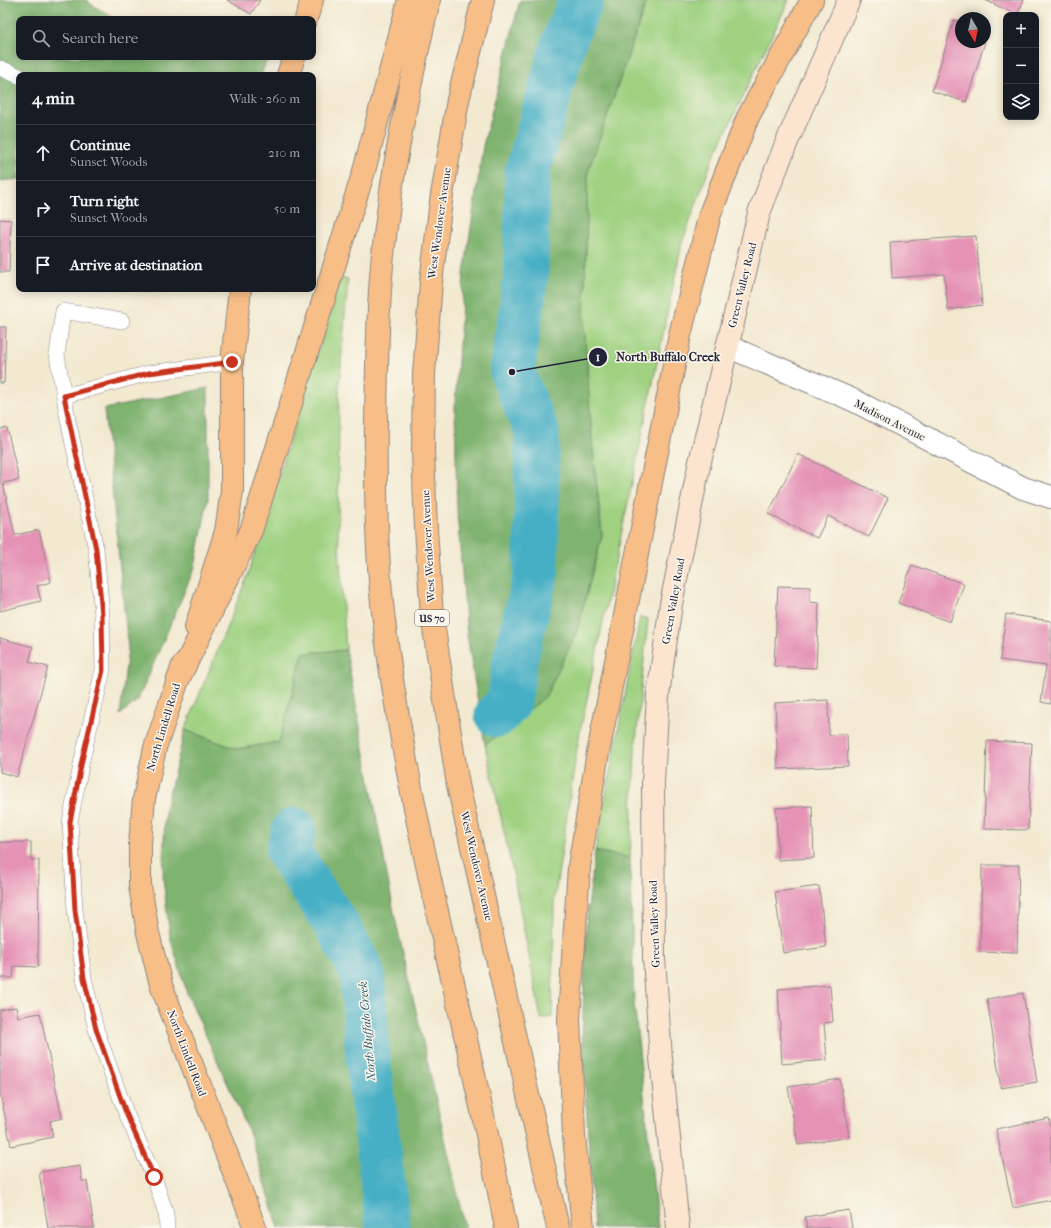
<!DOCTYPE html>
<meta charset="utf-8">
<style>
:root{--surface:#171b24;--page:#20242c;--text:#f1f3f6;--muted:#9ea1a6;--line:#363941}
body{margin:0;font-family:"IM FELL French Canon",serif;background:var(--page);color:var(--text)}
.controls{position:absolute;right:12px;top:12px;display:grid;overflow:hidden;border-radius:8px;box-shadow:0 2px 10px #0003}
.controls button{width:36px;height:36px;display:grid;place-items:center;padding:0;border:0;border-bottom:1px solid var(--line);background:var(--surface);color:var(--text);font:20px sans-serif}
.compass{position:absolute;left:955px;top:12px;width:36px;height:36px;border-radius:50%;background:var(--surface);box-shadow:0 2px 10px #0003;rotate:171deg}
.stop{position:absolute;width:12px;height:12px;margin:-9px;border:3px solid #c8321e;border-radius:50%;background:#fff}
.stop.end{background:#c8321e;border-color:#fff;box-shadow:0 1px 4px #0008}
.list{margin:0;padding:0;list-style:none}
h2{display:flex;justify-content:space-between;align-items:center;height:52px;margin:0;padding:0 16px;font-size:17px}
h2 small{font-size:13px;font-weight:400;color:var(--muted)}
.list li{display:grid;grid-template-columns:26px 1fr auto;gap:12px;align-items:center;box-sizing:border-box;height:56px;padding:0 16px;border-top:1px solid var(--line)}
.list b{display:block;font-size:15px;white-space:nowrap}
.list p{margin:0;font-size:13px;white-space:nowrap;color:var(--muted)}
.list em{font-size:13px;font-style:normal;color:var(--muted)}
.icon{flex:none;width:22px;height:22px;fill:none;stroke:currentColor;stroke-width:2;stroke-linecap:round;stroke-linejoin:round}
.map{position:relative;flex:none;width:1051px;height:1228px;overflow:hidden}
.search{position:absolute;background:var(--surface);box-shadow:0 2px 10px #0003;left:16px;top:16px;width:300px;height:44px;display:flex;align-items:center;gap:10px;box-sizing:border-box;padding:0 14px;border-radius:8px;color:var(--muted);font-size:15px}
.panel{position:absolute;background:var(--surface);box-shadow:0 2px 10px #0003;left:16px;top:72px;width:300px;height:220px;border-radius:8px}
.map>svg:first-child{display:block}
.green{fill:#9fd181;stroke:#607a5e}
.forest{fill:#7fb36f;stroke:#506a55}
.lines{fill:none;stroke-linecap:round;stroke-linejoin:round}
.river{stroke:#46afc5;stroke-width:45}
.building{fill:#e592b5}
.service-casing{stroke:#8a8686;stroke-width:16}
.minor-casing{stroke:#8a8686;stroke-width:24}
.secondary-casing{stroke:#8a8686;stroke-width:24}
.primary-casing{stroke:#8a8686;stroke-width:24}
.motorway-casing{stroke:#8a8686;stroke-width:24}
.service{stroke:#fff;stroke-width:15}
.minor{stroke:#fff;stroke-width:22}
.secondary{stroke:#fce5cf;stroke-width:22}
.primary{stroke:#f7be87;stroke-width:22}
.motorway{stroke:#f7be87;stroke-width:22}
.route{stroke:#c8321e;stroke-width:5}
.labels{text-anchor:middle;stroke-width:3;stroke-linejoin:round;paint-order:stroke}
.shield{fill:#fbf7ec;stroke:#636270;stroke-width:1}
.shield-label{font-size:10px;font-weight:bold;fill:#22223b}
.street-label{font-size:11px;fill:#22223b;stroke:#fbf7ec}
.water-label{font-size:12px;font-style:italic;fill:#305a72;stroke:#fbf7ec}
.leader{fill:none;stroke:#22223b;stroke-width:1.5}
.callout-dot{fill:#22223b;stroke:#fbf7ec;stroke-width:1.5}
.mark-label{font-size:12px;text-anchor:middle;font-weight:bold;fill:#fff}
.callout-label{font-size:12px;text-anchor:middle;font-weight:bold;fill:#22223b;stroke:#fbf7ec;stroke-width:3;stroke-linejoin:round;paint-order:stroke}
</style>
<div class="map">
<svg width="1051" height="1228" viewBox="0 0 1051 1228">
<rect width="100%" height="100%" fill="#fbf7ec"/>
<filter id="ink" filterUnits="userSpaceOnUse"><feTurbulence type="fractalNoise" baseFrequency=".025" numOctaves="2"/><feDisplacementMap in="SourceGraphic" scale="8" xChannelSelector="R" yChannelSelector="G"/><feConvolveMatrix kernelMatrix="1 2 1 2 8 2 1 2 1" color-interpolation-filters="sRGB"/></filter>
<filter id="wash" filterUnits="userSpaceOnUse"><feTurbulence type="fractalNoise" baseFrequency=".012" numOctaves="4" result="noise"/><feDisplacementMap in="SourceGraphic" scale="16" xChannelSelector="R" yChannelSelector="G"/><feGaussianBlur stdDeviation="0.9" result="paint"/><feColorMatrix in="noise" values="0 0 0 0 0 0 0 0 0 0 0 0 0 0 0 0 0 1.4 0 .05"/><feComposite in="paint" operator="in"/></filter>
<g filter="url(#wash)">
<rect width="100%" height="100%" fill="#f2e9d0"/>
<path class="green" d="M647 0H789L712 161 682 243 578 742 554 902 552 1017 541 1019 514 877 485 745 545 697 576 634 602 535 592 441 584 323 588 172Z
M340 278 348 279 339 389 338 530 346 650 303 653 279 742 237 749 185 730 248 575Z
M640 617 648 619 635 751 630 858 595 851Z"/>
<path class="forest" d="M0 0H86L92 5 116 19H19V57H268L261 75H19V179L0 181Z
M520 0H647L588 172 584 323 592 441 602 535 576 634 545 697 485 745 467 635 457 511 455 405 464 274 483 146Z
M208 388V499L195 567 138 700 120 715 128 648 104 409Z
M346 650 394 913 465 1228H279L250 1134 187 993 170 937 163 878 165 810 185 730 237 749 279 742 303 653Z
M595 851 630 858 634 1002 658 1228H594L582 1041 586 925Z"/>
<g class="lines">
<path class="river" d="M497 715 509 702 515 660 536 574 537 432 512 372 526 276 527 173 564 41 581 0
M294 830 288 851 336 924 362 972 368 1058 388 1228"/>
</g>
<g id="blocks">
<path class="building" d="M227 0H260L251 14Z
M985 0H1024L1017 15Z
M954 20 961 22V42H985L966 102 932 91Z
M0 219 11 220 9 272H0Z
M976 236 982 305 948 310 944 274 892 278 890 242Z
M0 327H6L4 383H0Z
M7 428 19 480 3 483 15 535 39 530 51 582 37 586 41 601 0 611V429Z
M798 454 888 498 869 537 828 516 817 538 768 514Z
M912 565 964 584 950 622 898 603Z
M778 586 810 587V602L819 603 816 668 774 666Z
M1006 614 1051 621V704L1041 702 1046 666 1000 660Z
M0 638 33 647 29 662 48 667 17 777 0 772Z
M828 700 829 735 847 734 848 766 778 769 775 703Z
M987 741 1032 743 1028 830 984 829Z
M812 806 814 858 778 860 776 808Z
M0 842H31V860H39L38 967 14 966 13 978H0Z
M982 865H1019L1017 953 980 952Z
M819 886 826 947 783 953 775 892Z
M830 985 833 1022 824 1023 827 1060 782 1064 778 989Z
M1023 993 1037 1082 1001 1088 987 999Z
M16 1007 18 1017 40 1013 62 1118 50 1121 53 1137 11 1146 0 1092V1010Z
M840 1079 849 1137 798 1145 788 1087Z
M1049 1118 1051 1128V1200L1013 1208 996 1129Z
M80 1166 82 1181H87L94 1228H48L39 1172Z
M849 1210 852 1228H807L805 1217Z"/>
</g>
</g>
<g filter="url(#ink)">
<use href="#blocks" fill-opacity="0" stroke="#8a8686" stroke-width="1"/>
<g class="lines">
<g class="service-casing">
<path id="service" d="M0 68 19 76
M122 321 63 311 57 355 68 420 96 549 102 615 103 670 82 760 70 822 75 910 84 978 96 1029 126 1113 154 1177 166 1214 167 1228
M64 396 149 373 232 362"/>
</g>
<g class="minor-casing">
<path id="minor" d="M727 346 855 401 1023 488 1051 497"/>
</g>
<g class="secondary-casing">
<path id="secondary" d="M678 1228 661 1058 654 958 653 782 658 695 671 604 699 466 759 213 786 144 849 0"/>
</g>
<g class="primary-casing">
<path id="primary" d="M306 19 312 0
M288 75 294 57
M196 627 226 531 232 491V362L240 289
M183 665 155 748 144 799 140 843V886L148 933 161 985 241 1191"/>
</g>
<g class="motorway-casing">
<path id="motorway" d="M429 0C409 87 390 176 382 265 377 317 377 369 376 421 375 488 376 555 384 621 409 826 468 1025 506 1228
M483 0 458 100 441 201 431 282 424 374 423 451 426 529 432 616 458 785 558 1228
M177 682 251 531 364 171 409 0
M241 1191 255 1228
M583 1228 574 1136 569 1018 579 867 597 758 680 335 710 214 748 117 812 0"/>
</g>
<use href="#service" class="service"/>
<use href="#minor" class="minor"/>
<use href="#secondary" class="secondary"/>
<use href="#primary" class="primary"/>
<use href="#motorway" class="motorway"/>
</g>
</g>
<g class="lines" filter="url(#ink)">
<path class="route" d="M154 1177 126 1113 96 1029 84 978 75 910 70 822 82 760 103 670 102 615 96 549 64 396 149 373 232 362"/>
</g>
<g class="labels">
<rect class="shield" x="415" y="610" width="34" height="16" rx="3"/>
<g class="shield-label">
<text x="432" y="622">US 70</text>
</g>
<g class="street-label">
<text transform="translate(439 223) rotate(-82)" y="4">West Wendover Avenue</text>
<text transform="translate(742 285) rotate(-76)" y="4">Green Valley Road</text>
<text transform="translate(890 420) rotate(27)" y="4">Madison Avenue</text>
<text transform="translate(428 546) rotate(-93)" y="4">West Wendover Avenue</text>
<text transform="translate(673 601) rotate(-80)" y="4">Green Valley Road</text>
<text transform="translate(163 727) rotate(-73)" y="4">North Lindell Road</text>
<text transform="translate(477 866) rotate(77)" y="4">West Wendover Avenue</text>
<text transform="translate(654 924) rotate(-92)" y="4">Green Valley Road</text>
<text transform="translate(187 1053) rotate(69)" y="4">North Lindell Road</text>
</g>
<g class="water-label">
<text transform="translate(367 1031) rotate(-95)" y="4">North Buffalo Creek</text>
</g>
</g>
<path class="leader" d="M512 372L598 357"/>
<g class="callout-dot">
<circle cx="512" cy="372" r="4"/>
<circle cx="598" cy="357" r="10"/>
</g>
<g class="mark-label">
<text x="598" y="361">1</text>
</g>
<g class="callout-label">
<text x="668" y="361">North Buffalo Creek</text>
</g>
</svg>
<div class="controls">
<button>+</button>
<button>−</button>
<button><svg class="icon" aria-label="layers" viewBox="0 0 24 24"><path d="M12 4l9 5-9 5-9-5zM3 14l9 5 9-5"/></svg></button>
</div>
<svg class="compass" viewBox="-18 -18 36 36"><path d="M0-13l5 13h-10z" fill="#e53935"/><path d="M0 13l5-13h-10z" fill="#9ea1a6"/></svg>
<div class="stop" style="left:154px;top:1177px"></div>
<div class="stop end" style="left:232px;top:362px"></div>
<div class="search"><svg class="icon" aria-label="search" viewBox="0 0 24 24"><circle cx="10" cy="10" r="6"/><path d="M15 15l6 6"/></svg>Search here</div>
<section class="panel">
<h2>4 min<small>Walk · 260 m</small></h2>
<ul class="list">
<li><svg class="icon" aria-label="ahead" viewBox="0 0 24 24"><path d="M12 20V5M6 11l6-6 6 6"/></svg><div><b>Continue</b><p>Sunset Woods</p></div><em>210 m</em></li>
<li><svg class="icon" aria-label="right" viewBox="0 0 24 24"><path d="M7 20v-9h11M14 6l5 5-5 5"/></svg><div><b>Turn right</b><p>Sunset Woods</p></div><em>50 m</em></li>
<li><svg class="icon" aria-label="arrive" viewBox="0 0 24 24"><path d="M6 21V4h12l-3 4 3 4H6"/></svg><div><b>Arrive at destination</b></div></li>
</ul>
</section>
</div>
